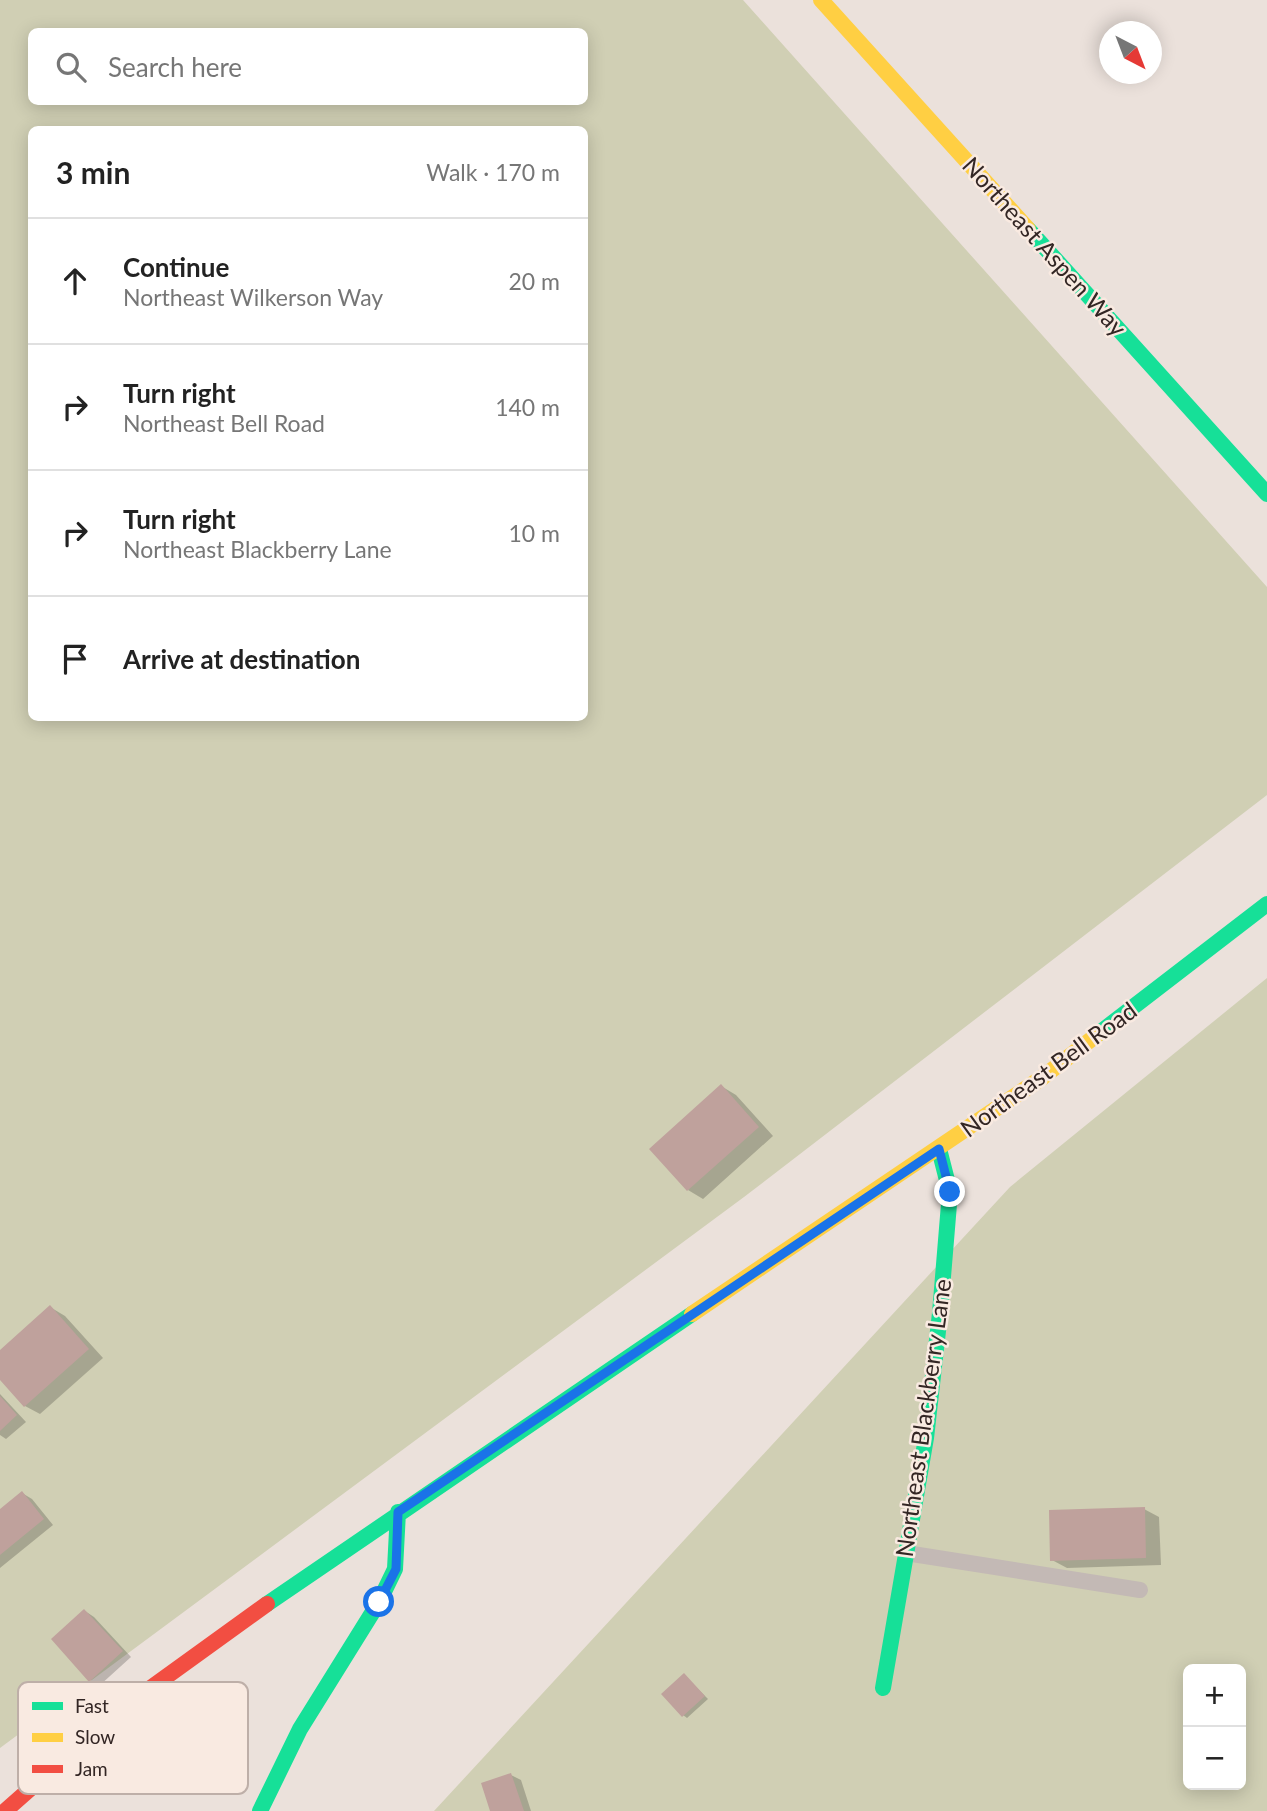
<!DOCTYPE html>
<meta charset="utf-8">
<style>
:root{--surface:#fff;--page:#f6f6f6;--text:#222;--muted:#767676;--line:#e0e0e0}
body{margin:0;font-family:Lato,sans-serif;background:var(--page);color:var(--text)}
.controls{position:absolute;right:21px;bottom:21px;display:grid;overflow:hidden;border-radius:10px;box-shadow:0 4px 18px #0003}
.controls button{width:63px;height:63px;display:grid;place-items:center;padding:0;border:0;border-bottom:2px solid var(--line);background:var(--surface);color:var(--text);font:35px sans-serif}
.compass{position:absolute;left:1099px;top:21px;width:63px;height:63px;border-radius:50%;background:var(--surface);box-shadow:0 4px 18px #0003;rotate:138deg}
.stop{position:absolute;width:21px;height:21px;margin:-16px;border:5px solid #1a73e8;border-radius:50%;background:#fff}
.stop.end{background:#1a73e8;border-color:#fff;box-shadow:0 2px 7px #0008}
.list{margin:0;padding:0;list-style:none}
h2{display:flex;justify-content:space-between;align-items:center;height:91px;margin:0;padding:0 28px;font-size:30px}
h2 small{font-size:23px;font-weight:400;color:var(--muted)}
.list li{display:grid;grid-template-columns:46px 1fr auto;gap:21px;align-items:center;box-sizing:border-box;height:126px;padding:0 28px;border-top:2px solid var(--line)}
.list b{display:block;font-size:26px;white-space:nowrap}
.list p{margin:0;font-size:23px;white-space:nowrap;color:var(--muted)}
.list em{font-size:23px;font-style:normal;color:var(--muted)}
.icon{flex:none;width:38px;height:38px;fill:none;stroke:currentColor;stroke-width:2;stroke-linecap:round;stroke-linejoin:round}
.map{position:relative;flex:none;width:1267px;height:1811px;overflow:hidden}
.search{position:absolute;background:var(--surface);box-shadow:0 4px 18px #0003;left:28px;top:28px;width:560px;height:77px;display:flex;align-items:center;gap:18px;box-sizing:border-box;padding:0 24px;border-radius:10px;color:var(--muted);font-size:26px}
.panel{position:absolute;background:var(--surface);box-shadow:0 4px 18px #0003;left:28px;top:126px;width:560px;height:595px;border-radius:10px}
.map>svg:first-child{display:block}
.green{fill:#d0cfb4;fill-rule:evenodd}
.shadow{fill:#0003}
.building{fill:#bfa19c}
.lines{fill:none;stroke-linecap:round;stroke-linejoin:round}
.lane{stroke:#c3b9b5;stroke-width:16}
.fast{stroke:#16e098;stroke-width:16}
.slow{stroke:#ffcf43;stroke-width:16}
.jam{stroke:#f24e42;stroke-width:16}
.route{stroke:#1a73e8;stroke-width:9}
.labels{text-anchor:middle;stroke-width:5;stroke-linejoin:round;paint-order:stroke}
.street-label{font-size:24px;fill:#332624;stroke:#f9eae1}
.key{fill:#f9eae1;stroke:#beafa8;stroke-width:2}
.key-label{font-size:19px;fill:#332624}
</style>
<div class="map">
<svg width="1267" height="1811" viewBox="0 0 1267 1811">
<rect width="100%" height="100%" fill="#ebe1db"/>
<path class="green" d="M0 0H743L1267 587V795L744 1197 0 1748ZM32 32H584V102H32ZM32 130H584V718H32Z
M1267 978V1811H434L1010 1187ZM1188 1669H1241V1785H1188Z"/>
<path class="shadow" d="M721 1086 736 1095 773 1136 703 1199 688 1190Z
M50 1307 65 1316 103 1358 40 1414 25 1406 0 1377V1352Z
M0 1394 26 1422 6 1439 0 1435Z
M22 1493 32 1499 53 1525 0 1568V1512Z
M1144 1509 1159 1517 1161 1565 1067 1568 1052 1560Z
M85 1611 94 1617 131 1657 99 1686 90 1680Z
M684 1675 708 1699 687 1718 683 1715Z
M511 1775 521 1780 531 1811H492Z"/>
<path class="building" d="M721 1084 759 1127 687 1191 649 1149Z
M50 1305 89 1349 24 1407 0 1380V1350Z
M0 1396 17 1415 0 1431Z
M22 1491 44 1519 0 1555V1509Z
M1145 1507 1146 1558 1050 1561 1049 1510Z
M84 1609 123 1651 89 1682 51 1639Z
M684 1673 705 1696 682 1717 661 1694Z
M511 1773 524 1811H490L481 1783Z"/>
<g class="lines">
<path class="lane" d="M906 1553 1140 1590"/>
<path class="fast" d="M1028 229 1267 494
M1098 1034 1267 904
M267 1604 692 1314
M883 1688 926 1438 940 1313 950 1192 939 1149
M260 1811 300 1729 379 1602 395 1569 398 1512"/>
<path class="slow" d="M821 0 1028 229
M692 1314 1043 1077 1098 1034"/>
<path class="jam" d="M5 1811 116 1713 267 1604"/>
</g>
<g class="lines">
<path class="route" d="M379 1602 396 1569 398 1512 939 1149 950 1192"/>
</g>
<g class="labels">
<g class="street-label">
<text transform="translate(1044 247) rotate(48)" y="8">Northeast Aspen Way</text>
<text transform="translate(1049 1070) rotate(-36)" y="8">Northeast Bell Road</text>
<text transform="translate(924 1418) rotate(-82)" y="8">Northeast Blackberry Lane</text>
</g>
</g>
<rect x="18" y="1682" width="230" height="112" rx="10" class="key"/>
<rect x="32" y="1702" width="31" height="8" fill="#16e098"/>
<rect x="32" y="1733" width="31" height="9" fill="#ffcf43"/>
<rect x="32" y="1765" width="31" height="8" fill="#f24e42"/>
<g class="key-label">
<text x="75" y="1713">Fast</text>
<text x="75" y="1744">Slow</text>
<text x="75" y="1776">Jam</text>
</g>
</svg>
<div class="controls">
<button>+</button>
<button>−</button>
</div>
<svg class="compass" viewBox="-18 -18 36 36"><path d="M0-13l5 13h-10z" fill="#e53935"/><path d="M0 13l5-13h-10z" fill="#767676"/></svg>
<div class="stop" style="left:379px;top:1602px"></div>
<div class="stop end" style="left:950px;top:1192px"></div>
<div class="search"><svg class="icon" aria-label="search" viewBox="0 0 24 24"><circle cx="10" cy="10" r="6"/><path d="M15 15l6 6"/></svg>Search here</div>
<section class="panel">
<h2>3 min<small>Walk · 170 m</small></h2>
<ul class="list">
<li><svg class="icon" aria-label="ahead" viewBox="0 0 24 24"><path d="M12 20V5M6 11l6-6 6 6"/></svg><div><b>Continue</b><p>Northeast Wilkerson Way</p></div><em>20 m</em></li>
<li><svg class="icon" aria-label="right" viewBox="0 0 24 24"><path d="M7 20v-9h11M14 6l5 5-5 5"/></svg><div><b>Turn right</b><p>Northeast Bell Road</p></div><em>140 m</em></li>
<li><svg class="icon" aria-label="right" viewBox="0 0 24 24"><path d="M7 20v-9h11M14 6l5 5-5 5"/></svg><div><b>Turn right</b><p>Northeast Blackberry Lane</p></div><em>10 m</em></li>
<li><svg class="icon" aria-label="arrive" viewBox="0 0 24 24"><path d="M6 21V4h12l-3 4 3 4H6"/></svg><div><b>Arrive at destination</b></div></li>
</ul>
</section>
</div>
